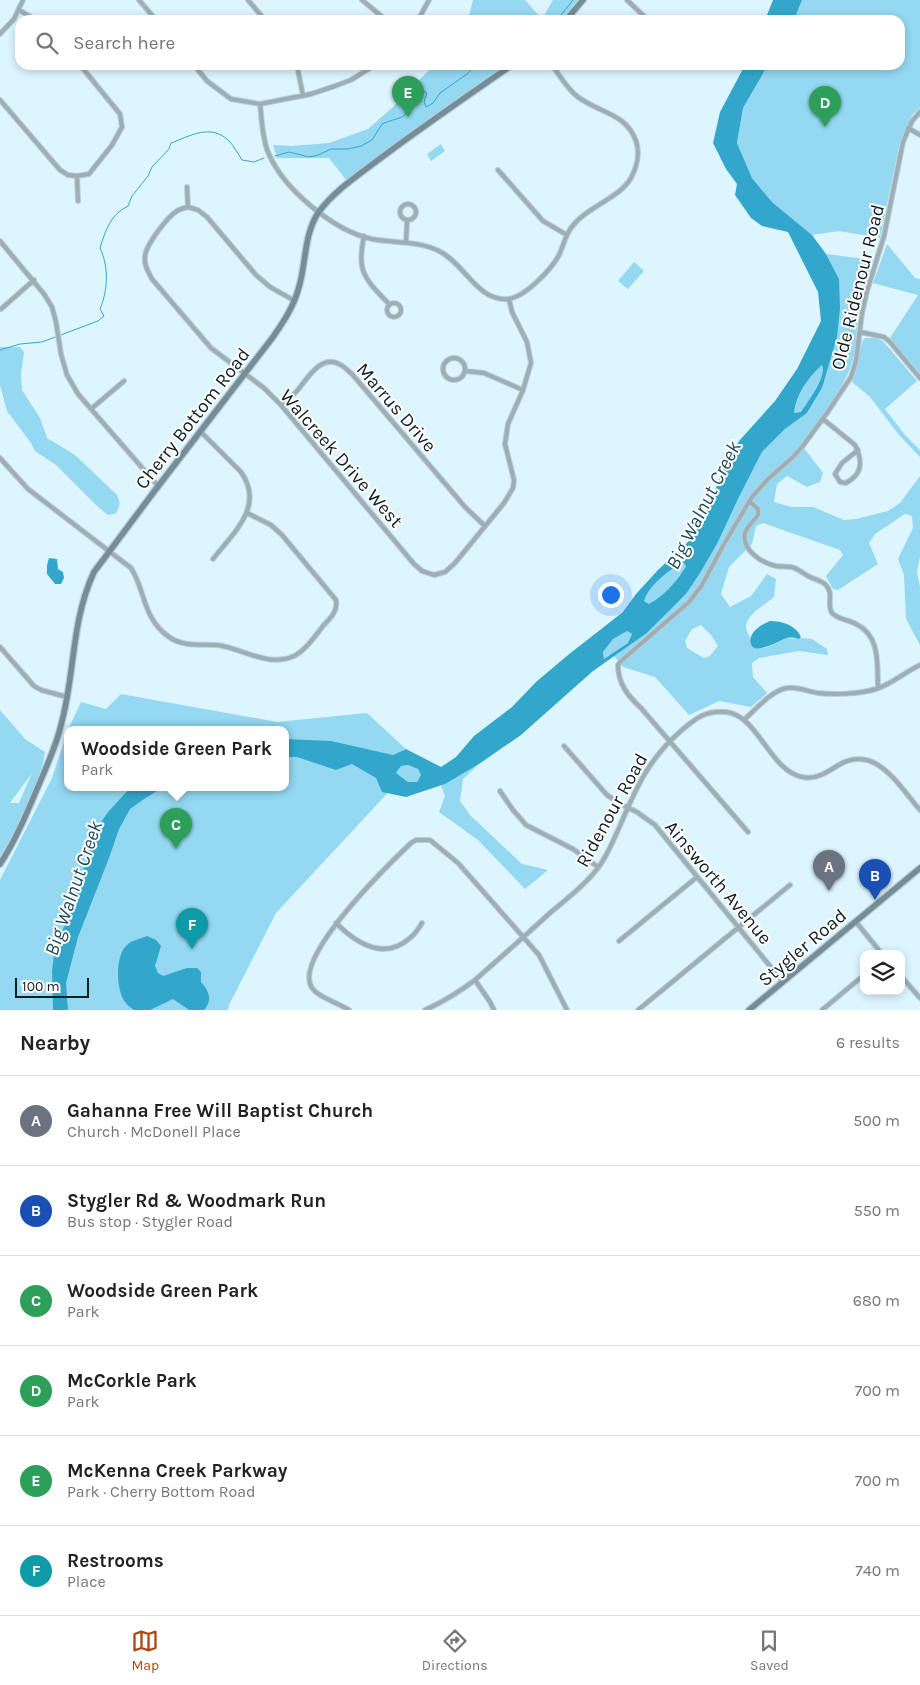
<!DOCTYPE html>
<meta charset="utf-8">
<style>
:root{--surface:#fff;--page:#f2f2f2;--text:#222;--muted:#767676;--line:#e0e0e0;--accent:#ac4814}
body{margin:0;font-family:Karla,sans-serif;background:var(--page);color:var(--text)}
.controls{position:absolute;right:15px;bottom:15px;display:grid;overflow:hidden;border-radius:10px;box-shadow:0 2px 8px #0003}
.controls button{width:45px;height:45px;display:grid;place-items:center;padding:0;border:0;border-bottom:1px solid var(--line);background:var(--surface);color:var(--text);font:25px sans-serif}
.scale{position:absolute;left:15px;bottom:12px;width:74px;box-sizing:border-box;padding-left:5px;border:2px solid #101f25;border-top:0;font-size:14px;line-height:18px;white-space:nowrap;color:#101f25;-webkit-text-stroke:4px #fff;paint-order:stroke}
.you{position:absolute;left:610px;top:594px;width:18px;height:18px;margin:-12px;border:4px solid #fff;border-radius:50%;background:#1a73e8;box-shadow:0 0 0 8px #1a73e833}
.badge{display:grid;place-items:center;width:32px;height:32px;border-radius:50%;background:var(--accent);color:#fff;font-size:16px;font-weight:700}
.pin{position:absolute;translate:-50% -41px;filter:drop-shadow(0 1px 2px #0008)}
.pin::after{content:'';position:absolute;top:26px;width:18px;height:15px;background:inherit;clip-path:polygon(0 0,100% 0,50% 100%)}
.popup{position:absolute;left:64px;top:726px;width:225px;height:65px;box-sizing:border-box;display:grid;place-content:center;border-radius:10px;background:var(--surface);filter:drop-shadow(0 1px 4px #0005);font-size:16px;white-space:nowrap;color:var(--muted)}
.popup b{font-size:19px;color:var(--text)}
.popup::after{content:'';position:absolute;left:50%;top:100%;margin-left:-10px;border:10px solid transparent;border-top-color:var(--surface)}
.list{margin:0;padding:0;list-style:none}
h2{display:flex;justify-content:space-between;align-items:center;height:65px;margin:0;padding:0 20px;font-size:21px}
h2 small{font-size:16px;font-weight:400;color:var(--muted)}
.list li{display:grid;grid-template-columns:32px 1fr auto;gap:15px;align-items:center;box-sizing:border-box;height:90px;padding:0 20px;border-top:1px solid var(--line)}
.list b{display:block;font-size:19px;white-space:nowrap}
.list p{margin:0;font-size:16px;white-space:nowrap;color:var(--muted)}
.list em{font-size:16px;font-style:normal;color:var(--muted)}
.icon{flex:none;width:28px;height:28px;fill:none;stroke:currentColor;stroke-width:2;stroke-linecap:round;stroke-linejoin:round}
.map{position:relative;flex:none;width:920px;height:1010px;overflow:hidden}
.search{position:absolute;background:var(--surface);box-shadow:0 2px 8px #0003;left:15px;right:15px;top:15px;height:55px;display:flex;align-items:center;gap:12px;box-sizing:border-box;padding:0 18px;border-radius:15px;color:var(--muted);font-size:19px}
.sheet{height:605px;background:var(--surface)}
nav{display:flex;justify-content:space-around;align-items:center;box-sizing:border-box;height:70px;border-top:1px solid var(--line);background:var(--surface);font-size:14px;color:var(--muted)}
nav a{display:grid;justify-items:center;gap:2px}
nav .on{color:var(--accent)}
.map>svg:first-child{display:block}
.green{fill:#94d8f1;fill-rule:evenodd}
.water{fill:#33a7cb;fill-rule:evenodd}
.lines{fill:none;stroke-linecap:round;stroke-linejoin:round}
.stream{stroke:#33a7cb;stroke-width:1}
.minor-casing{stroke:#b8ced8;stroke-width:6}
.secondary-casing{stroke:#b8ced8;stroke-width:8}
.minor{stroke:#9daeb4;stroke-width:4}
.secondary{stroke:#748d97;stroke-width:5.5}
.labels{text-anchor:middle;stroke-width:4;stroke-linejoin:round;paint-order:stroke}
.street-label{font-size:19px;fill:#101f25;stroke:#fff}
.water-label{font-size:20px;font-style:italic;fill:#1c4b5b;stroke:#fff}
</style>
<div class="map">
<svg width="920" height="1010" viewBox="0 0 920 1010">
<rect width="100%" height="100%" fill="#ddf5ff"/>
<path class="green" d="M473 0H525L542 19 553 0H580L562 20H468Z
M802 0H920V108L912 115 900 142 880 238 839 231 812 235 772 202 752 178 737 143 743 108 768 65H900V20H794Z
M434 65H508L347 181 329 158H277L273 145 291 146 329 143 368 129 395 105Z
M441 144 445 151 431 161 427 154Z
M887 244 915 278 920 279V375L890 338 918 295 873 283Z
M826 254 873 260 866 282 852 292V302L858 310C857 326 857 344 853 359 846 387 818 421 801 444L823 473 820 482 807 487 787 476 777 484 774 502 791 507H813L844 520 856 519 888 511 900 503 920 476V557L917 573 920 587V645L906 619 904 575 898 559 913 528 912 516 905 514 875 534 869 543 878 564 838 590 833 589 826 576 843 555 840 550 763 523 756 526 752 544 729 567 721 594 730 607 751 596 767 574 776 579 774 597C765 605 746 614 746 628 747 633 751 637 751 644L765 648 787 638 799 639 801 638 812 639 827 649 828 655 799 651 759 658 752 663 753 677 767 693 751 707 719 701 689 715 655 677 623 667 614 656 647 633 686 594 717 544 738 499 762 452 785 429 807 413 822 388 839 279ZM701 625 711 635 718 646 710 656 704 658 687 648 685 641 692 629Z
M634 262 644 271 628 289 618 281Z
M865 338H877L883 341 917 381 885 409 905 435 920 450V457L899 435 870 397 852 382 855 375 862 341Z
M0 347H20L24 352 21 374 22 390 40 418 47 438 75 455 117 495C121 503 120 507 115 514L108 515 97 506 56 465 35 451 31 443 7 411 0 385Z
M822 365C827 377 808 401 801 412L794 413C798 391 807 380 822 365Z
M683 562 686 565C677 581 664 596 649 605L643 601C650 584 668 571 683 562Z
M628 630 632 634 629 643 604 659 603 652 613 639Z
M121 694 277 722 367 713 406 749 393 755 384 754 397 783 276 913 229 1005 228 1010H0V880L52 778 67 733V788H285V730H68L81 702 106 709Z
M0 710 25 739 45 752C40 784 18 829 0 856ZM32 773 19 803H10Z
M479 764 463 779 460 801 471 816 522 864 548 870 525 889 478 840 439 812 445 796 441 786Z
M408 765 418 769 421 775 417 782H408L396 773 401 766Z"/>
<path class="water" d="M773 0H802L794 20H765Z
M745 65H768L743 108 737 143 752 178 772 202 812 235 826 254 839 279 840 308 837 337 822 388 807 413 785 429 762 452 738 499 717 544 700 573 686 594 647 633 593 671 521 735 479 764 445 784 406 797 382 792 376 778 352 764 336 770 297 757H285V739L331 741 393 755 406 749 441 767 456 757 474 736 512 707 536 682 568 655 623 612 636 594 658 570 689 541 705 514 723 471 739 441 775 401 797 369 821 321 818 292 788 232 762 226 751 218 735 195 737 184 726 169 713 143 720 112ZM822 365C827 377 808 401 801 412L794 413C796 394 808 378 822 365ZM683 562 686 566C677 581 664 596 649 604L644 601C649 585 668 571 683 562ZM627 631 632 634 628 643 604 659 603 652 613 639ZM408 765 418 769 421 775 417 782H408L396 773 401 766Z
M49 558 57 559 58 569 63 572 64 578 61 584H55L47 574V565Z
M770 621C782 621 796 625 801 637L799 639C795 638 791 637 787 638 780 640 754 656 751 644 747 633 762 624 770 621Z
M130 788H162L147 797 130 809 119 829 109 858 78 937 66 983 68 1010H53L52 971 55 946 73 908 93 834 108 812Z
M147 936 156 940 161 946 155 966 158 973 163 976 187 968H197L201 972V982C209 991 213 1000 204 1010H189L173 999 150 1010H134C131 1008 127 1005 125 1002 116 990 115 957 126 946 131 940 140 939 147 936Z"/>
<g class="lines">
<path class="stream" d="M557 20 573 0
M478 65 491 68 495 65
M275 156 289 152 309 157 318 155 331 149H348L361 146 372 140 382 124C404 115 408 121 412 94L420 89 427 93 424 102 426 107 433 103 440 93 467 74 476 65
M0 350 20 344 42 342 98 321 104 316 100 309C108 290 109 267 100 248 105 231 111 214 128 206L132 196 148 176 152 167 169 149 171 143C190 136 211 123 229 141 234 146 238 154 242 160L254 162 264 158"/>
<g class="minor-casing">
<path id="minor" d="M139 0 156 20
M248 0 265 20
M362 0 386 20
M627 0 648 20
M19 10 36 20
M418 20 429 0
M0 34 14 19 23 0
M194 65 207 81 231 99 260 104 311 94 335 86 351 80 375 65
M297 65 303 96
M685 65 686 66
M0 100 60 170 68 175 77 176 89 174 112 145 122 127 120 114 80 65
M260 104C262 120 262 138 268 152 283 189 334 231 372 239 393 243 420 241 439 251 464 263 478 302 508 299 525 297 551 270 559 255 563 247 565 236 571 228 587 206 619 199 631 178 637 167 640 153 636 141 626 113 599 113 578 97 567 89 560 76 552 65
M908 128 920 135
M498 170 543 221 567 235
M77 176 78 201
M187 187 188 207
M400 212a8 8 0 1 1 16 0a8 8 0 1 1-16 0Z
M188 207C184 208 180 209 177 211 167 217 146 245 145 256 144 266 148 271 152 279L211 348 264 388 281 405 414 564 422 571 434 575 445 572 455 563 504 503 513 488 514 480 505 444 508 424 523 390 531 363 527 342 512 312 509 299
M188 207 198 210 207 217 256 275 270 287 295 301
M364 236C356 272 365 279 389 304
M0 241 44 294 52 307 56 322 61 354 67 375 78 394 158 486
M406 242 407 221
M387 310a7 7 0 1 1 14 0a7 7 0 1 1-14 0Z
M1 309 34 280
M860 332 884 337 890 342 920 378
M443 369a11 11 0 1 1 22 0a11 11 0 1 1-22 0Z
M465 371 484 373 523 390
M281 405C286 401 291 397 296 392 306 381 320 354 339 364 344 366 348 371 352 374L465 507 485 526
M91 409 124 381
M823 419 855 445C863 461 863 474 846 483L840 482 835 474 842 463 858 450
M201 432 241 472C265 506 234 532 213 559
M0 458 28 489 131 568C146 591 142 618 169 637 183 647 201 644 217 645 242 648 268 668 294 656 306 650 315 636 323 626 330 618 338 612 336 600L282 535 271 525 247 513
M749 501 758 509V515C754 521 747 526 745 533 741 550 762 563 776 566 781 567 786 566 791 567 798 568 802 573 808 576 813 579 820 580 825 584 835 594 826 604 832 613 837 619 849 620 856 624 881 636 877 665 878 688
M0 647 34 686 41 690 67 697
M744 720C755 710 772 690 787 688 798 686 808 692 818 693 835 695 859 694 876 689 892 684 905 672 920 665
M564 746 607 795 622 805 637 812 655 825 783 982
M500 791 513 810 526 825 573 849 598 867
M748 832 641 708C628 696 618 684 618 665L621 661 689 602 702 585 724 544 752 497 768 479 793 457 802 447 827 413 851 377 856 361 862 313 867 291 884 236 903 142 912 121 920 112
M856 922 882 954
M336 923C357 944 384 961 410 938 415 934 419 928 422 923
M619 941 697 877
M901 976 920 998
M475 980 490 1002 494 1010
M349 1010C339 1003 316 997 311 986 295 955 389 864 411 843L416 840H430L458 863 539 955 567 1010
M425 1010C443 1002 459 992 475 980 500 958 526 935 551 912 566 900 581 888 593 874 605 861 612 843 619 828 636 788 648 759 682 730 696 718 706 710 726 712 758 715 769 770 802 777 815 780 826 773 837 766 875 742 898 785 920 810
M638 1010 790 885
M822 1010 864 975"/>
</g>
<g class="secondary-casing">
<path id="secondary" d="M566 20 583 0
M0 864C17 838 28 810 40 782 49 761 58 740 63 717 75 668 72 619 94 572L156 489 273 337C284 321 294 306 299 287 306 263 304 235 318 213 333 192 358 175 378 160 422 127 467 96 512 65
M749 1010 920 868"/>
</g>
<use href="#minor" class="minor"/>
<use href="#secondary" class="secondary"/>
</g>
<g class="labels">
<g class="street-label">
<text transform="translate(857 287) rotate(-76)" y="7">Olde Ridenour Road</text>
<text transform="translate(397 407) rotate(49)" y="7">Marrus Drive</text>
<text transform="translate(192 418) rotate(-52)" y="7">Cherry Bottom Road</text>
<text transform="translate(342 458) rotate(49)" y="7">Walcreek Drive West</text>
<text transform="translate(611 810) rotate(-61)" y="7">Ridenour Road</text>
<text transform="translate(719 882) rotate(50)" y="7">Ainsworth Avenue</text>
<text transform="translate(802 947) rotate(-40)" y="7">Stygler Road</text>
</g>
<g class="water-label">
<text transform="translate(703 505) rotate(-63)" y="7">Big Walnut Creek</text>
<text transform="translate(73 888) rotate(-71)" y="7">Big Walnut Creek</text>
</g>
</g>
</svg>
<div class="controls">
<button><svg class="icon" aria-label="layers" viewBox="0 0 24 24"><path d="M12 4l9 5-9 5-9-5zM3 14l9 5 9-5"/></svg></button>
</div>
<div class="scale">100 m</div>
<div class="you"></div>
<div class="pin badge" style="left:829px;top:891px;background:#6b7280">A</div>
<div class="pin badge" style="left:875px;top:900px;background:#1a4fb4">B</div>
<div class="pin badge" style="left:176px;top:849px;background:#2e9e5b">C</div>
<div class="popup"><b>Woodside Green Park</b>Park</div>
<div class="pin badge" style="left:825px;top:127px;background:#2e9e5b">D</div>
<div class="pin badge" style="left:408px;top:117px;background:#2e9e5b">E</div>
<div class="pin badge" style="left:192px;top:949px;background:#0f9aa8">F</div>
<div class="search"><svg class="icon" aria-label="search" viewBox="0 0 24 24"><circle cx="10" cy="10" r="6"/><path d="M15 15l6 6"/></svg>Search here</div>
</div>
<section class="sheet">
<h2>Nearby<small>6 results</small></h2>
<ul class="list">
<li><span class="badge" style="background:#6b7280">A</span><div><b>Gahanna Free Will Baptist Church</b><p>Church · McDonell Place</p></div><em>500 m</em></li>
<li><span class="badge" style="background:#1a4fb4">B</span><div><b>Stygler Rd &amp; Woodmark Run</b><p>Bus stop · Stygler Road</p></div><em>550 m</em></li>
<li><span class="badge" style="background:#2e9e5b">C</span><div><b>Woodside Green Park</b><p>Park</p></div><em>680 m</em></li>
<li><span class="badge" style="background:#2e9e5b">D</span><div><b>McCorkle Park</b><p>Park</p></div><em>700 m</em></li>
<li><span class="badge" style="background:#2e9e5b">E</span><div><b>McKenna Creek Parkway</b><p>Park · Cherry Bottom Road</p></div><em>700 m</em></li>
<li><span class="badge" style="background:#0f9aa8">F</span><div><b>Restrooms</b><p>Place</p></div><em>740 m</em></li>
</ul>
</section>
<nav>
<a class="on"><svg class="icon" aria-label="map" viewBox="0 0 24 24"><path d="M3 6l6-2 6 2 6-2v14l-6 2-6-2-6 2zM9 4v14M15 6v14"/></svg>Map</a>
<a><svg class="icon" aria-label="directions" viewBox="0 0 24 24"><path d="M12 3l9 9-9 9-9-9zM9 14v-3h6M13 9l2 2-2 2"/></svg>Directions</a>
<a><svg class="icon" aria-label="saved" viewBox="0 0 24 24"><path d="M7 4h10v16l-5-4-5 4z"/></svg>Saved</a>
</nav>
